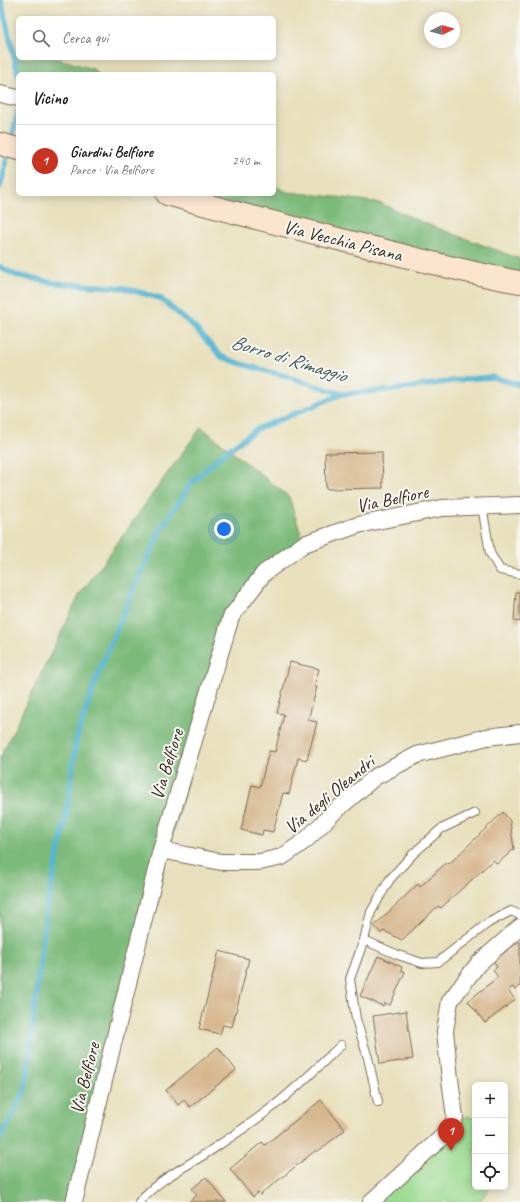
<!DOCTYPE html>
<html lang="it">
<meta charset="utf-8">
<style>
:root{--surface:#fff;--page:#f6f6f6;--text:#222;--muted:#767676;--line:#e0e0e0;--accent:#c8321e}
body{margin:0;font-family:Caveat,sans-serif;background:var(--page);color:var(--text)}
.controls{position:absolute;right:12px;bottom:12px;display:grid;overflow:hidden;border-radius:6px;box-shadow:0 2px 10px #0003}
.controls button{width:36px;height:36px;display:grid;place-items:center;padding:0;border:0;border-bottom:1px solid var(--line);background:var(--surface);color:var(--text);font:20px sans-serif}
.compass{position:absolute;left:424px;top:12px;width:36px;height:36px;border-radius:50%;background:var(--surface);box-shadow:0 2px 10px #0003;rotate:85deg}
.you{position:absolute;left:224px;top:529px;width:14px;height:14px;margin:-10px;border:3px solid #fff;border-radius:50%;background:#1a73e8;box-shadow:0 0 0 6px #1a73e833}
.badge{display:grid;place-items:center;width:26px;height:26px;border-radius:50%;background:var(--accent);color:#fff;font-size:13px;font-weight:700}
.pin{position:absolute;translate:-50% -33px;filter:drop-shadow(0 1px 2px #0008)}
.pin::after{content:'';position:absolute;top:21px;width:14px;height:12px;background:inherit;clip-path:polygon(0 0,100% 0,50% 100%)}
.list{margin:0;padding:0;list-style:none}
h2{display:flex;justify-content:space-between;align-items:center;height:52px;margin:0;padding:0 16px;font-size:17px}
h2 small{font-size:13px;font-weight:400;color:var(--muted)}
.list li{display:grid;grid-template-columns:26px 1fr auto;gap:12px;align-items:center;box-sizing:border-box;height:72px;padding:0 16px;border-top:1px solid var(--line)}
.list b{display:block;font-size:15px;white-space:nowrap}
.list p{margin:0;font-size:13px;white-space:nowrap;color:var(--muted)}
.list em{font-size:13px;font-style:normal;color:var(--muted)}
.icon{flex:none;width:22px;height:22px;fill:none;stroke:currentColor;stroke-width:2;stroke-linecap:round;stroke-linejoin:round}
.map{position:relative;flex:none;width:520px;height:1202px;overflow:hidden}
.search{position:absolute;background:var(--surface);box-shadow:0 2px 10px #0003;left:16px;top:16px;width:260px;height:44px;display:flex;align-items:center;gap:10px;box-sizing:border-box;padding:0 14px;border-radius:6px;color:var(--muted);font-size:15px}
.panel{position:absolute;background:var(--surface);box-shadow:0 2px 10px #0003;left:16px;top:72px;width:260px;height:124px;border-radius:6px}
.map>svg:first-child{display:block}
.green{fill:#9bda90;stroke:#6b8257}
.forest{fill:#7cba7a;stroke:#5c724c}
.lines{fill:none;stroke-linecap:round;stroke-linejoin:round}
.stream{stroke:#54b5d3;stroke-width:5.5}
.building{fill:#d6b58a}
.lane-casing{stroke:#786a55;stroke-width:10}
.street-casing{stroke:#786a55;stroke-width:18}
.secondary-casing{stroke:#786a55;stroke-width:24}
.lane{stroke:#fff;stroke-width:8}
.street{stroke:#fff;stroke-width:16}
.secondary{stroke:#fbe5cf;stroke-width:22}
.labels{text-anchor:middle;stroke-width:4;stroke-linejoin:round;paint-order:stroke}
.street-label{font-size:19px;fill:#3b2a1e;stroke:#f6f6f2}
.water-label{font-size:20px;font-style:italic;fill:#445b5d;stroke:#f6f6f2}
</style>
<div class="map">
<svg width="520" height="1202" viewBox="0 0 520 1202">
<rect width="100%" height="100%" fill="#f6f6f2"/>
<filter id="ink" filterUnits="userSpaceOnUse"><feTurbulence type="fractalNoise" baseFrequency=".025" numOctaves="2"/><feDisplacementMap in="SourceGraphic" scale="8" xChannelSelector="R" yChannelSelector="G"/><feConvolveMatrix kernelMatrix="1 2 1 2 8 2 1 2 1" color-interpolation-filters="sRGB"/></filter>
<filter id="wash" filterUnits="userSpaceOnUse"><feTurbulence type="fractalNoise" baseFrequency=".012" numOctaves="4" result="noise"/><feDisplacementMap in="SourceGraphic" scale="16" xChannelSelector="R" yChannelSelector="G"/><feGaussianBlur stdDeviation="0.9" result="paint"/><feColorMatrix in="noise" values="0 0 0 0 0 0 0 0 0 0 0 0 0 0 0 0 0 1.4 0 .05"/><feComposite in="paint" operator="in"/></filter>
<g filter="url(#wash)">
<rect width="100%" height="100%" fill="#e8e0bc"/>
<path class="green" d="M466 1116 475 1119V1187H490L479 1202H371L452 1126Z"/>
<path class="forest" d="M18 55V58H55L93 69 99 74H18L13 56Z
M274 186 287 192 345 198 380 203 424 223 520 259V280L167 194H274Z
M201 427 289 497 304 544 231 617 74 1202H0V758L79 596Z"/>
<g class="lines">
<path class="stream" d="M1 0 18 74
M11 142 18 111
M0 187 9 150
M0 267 15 275 54 283 124 288 160 298 193 326 222 357 242 364 289 377 342 394 392 390 466 379 492 377 520 385
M0 1138 9 1123 25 1090 46 911 65 823 77 736 99 672 131 595 162 527 190 484 225 452 257 429 342 394"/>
</g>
<g id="blocks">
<path class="building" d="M382 452 383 488 326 489 325 453Z
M516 592H520V622L514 621Z
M290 662 319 669 314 687H317L308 720 317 722 307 760 298 758 289 794 283 793 273 832 263 830 262 835 241 830 252 785 260 787 269 751 275 752 284 714 277 713Z
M503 812 510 821 514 849 497 864 493 860 441 908 438 906 402 940 384 931 381 933 374 926 418 884 420 887 447 862 449 864Z
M520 941V986L515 990 513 987 508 990 515 1000 485 1023 468 1001 498 977 493 970 497 967 493 961Z
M219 951 249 959 232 1027 223 1025 220 1034 199 1029Z
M378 956 402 967 401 970 405 972 390 1005 385 1003 383 1006 360 996Z
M406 1011 413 1059 380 1064 373 1016Z
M218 1047 236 1070 190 1107 184 1100 178 1105 166 1090Z
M321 1100 345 1130 317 1152 316 1150 260 1195 258 1193 253 1197 230 1169 262 1142 265 1145Z
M206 1177 226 1202H189L197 1195 192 1189Z"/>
</g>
</g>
<g filter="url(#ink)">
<use href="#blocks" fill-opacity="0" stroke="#786a55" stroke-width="1"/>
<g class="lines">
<g class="lane-casing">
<path id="lane" d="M482 506 490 553 500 570 520 574
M475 813 441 829 413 854 390 879 371 912 364 940 398 955 422 963 438 962 488 923 511 911 520 915
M364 940 350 979 356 1019 368 1058 378 1102
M139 1202C159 1178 188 1166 213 1149 231 1137 249 1125 266 1112 293 1092 317 1068 341 1045"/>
</g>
<g class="street-casing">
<path id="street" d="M0 94 18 98
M161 850 221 862H260L282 857 306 840 333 813 375 777 417 755 487 737 520 733
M74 1202 161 850 231 617 264 573 304 544 358 525 442 508 520 505
M371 1202 440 1139 452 1126 455 1117 450 1079 445 1031 450 1001 478 964 520 927"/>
</g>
<g class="secondary-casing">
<path id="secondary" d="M0 144 18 149
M167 194C237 214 307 231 378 249 425 261 472 274 520 282"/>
</g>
<use href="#lane" class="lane"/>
<use href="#street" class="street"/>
<use href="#secondary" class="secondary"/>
</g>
</g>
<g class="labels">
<g class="street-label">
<text transform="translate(343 240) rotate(14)" y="7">Via Vecchia Pisana</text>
<text transform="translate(392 498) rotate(-12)" y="7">Via Belfiore</text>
<text transform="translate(166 764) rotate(-73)" y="7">Via Belfiore</text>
<text transform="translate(329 794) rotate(-40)" y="7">Via degli Oleandri</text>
<text transform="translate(84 1078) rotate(-76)" y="7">Via Belfiore</text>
</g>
<g class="water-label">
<text transform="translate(289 358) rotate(17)" y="7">Borro di Rimaggio</text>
</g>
</g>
</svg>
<div class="controls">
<button>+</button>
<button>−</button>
<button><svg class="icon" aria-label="locate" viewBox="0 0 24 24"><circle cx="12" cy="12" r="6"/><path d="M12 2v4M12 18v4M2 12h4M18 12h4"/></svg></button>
</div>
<svg class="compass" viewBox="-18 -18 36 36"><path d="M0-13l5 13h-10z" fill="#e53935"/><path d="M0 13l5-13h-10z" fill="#767676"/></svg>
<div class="you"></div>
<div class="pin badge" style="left:451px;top:1151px">1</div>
<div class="search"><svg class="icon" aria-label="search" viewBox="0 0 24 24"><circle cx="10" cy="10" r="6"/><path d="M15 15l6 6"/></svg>Cerca qui</div>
<section class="panel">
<h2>Vicino<small></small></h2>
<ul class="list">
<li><span class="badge">1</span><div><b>Giardini Belfiore</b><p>Parco · Via Belfiore</p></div><em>240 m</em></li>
</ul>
</section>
</div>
